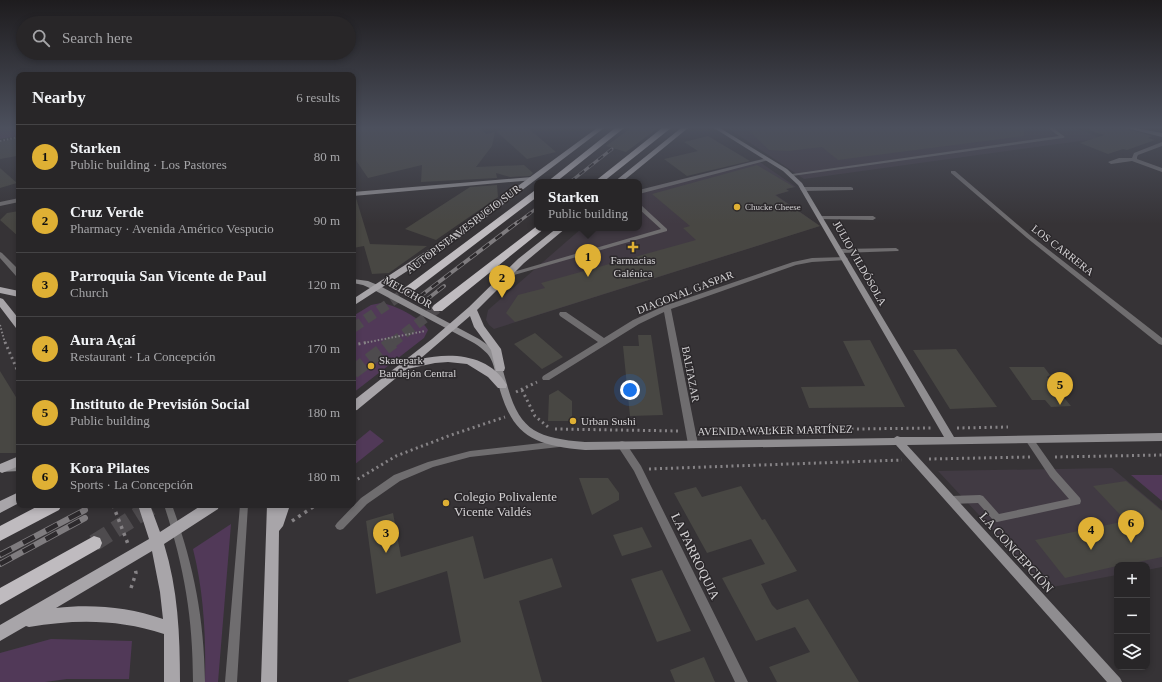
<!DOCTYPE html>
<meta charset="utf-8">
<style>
:root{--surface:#282628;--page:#302e30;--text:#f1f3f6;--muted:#a5a5a8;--line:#444345;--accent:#dfb034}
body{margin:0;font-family:Georgia,serif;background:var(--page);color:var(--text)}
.controls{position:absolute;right:12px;bottom:12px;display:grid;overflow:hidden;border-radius:8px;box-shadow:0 2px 6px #0003}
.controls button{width:36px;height:36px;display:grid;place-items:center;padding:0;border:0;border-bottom:1px solid var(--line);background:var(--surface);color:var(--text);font:20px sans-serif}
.you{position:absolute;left:630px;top:390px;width:14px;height:14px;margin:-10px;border:3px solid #fff;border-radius:50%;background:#1a73e8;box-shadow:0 0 0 6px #1a73e833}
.badge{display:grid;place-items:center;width:26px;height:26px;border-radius:50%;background:var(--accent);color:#111;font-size:13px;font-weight:700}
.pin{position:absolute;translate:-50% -33px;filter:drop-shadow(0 1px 2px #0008)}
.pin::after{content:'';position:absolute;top:21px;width:14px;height:12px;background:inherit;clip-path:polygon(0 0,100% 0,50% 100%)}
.popup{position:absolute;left:534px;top:179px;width:108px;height:52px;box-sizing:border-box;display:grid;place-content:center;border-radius:8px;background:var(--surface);filter:drop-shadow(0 1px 3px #0005);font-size:13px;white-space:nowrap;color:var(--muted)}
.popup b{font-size:15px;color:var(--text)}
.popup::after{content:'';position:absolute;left:50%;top:100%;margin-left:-8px;border:8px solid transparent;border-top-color:var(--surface)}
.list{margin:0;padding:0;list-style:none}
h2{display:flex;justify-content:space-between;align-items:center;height:52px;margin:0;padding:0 16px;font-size:17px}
h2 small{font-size:13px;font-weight:400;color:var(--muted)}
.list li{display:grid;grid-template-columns:26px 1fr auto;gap:12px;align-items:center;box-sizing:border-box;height:64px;padding:0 16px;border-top:1px solid var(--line)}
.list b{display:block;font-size:15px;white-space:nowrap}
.list p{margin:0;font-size:13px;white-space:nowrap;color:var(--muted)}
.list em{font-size:13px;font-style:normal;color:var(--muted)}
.icon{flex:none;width:22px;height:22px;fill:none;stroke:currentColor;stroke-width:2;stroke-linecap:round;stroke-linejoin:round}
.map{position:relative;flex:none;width:1162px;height:682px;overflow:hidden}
.search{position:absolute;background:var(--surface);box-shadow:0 2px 6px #0003;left:16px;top:16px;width:340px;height:44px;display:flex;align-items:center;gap:10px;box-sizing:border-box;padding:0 14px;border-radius:22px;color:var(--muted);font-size:15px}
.panel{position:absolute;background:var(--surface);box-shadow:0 2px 6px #0003;left:16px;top:72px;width:340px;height:436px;border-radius:8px}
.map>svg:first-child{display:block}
.built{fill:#413a43}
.green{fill:#513958}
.building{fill:#484743}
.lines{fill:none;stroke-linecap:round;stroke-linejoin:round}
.secondary-tunnel{stroke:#4e4b4e;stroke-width:5.5;stroke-dasharray:5.5 3;stroke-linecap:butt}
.highway-tunnel-far2{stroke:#4e4b4e;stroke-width:10;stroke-dasharray:10 5.5;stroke-linecap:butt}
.highway-tunnel-far1{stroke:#4e4b4e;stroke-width:14;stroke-dasharray:14 6;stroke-linecap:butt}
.highway-tunnel{stroke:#4e4b4e;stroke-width:17;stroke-dasharray:17 8;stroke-linecap:butt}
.path-far2{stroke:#868386;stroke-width:2;stroke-dasharray:1.5 2;stroke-linecap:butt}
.path-far1{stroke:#868386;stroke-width:3;stroke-dasharray:2 3.5;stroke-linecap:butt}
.path{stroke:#868386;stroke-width:3.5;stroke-dasharray:3 4.5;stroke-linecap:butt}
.lane{fill:#6f6d6f;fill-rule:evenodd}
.street{fill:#6f6d6f;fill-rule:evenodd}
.secondary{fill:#8f8d90;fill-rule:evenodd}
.primary{fill:#a8a5a9;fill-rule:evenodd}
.highway{fill:#bfbbbf;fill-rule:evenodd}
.rail-far2-casing{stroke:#7f7c7f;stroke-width:3}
.rail-far1-casing{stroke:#7f7c7f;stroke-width:4}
.rail-casing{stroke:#7f7c7f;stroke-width:6}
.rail-far2{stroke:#2c292c;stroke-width:2;stroke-dasharray:6;stroke-linecap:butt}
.rail-far1{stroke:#2c292c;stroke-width:2.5;stroke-dasharray:8;stroke-linecap:butt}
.rail{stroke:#2c292c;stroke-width:4.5;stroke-dasharray:13;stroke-linecap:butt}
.poi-dot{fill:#dfb034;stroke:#2c292c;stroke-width:1.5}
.labels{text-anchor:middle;stroke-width:3;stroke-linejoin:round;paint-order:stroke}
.far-poi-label{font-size:9px;fill:#d4d2d4;stroke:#2c292c;text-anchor:start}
.street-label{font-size:11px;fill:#d4d2d4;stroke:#2c292c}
.poi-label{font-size:11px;fill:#d4d2d4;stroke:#2c292c;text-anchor:start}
.near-poi-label{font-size:13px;fill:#d4d2d4;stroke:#2c292c;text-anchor:start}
.near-street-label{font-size:13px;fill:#d4d2d4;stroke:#2c292c}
</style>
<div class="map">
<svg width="1162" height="682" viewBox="0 0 1162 682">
<rect width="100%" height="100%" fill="#363336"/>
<path class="built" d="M728 128H1075L1102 138 804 179Z
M757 160 796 187 786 189 789 191 776 195 820 226 494 329 489 325 486 320 488 310 582 228H639V190Z
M1112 468 1162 510V567L1147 570V565H1117V575L1047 588 938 471Z"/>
<path class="green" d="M0 128H19V153L18 136 0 139Z
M381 303C393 304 423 319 428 330L424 338 353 393V316L371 305Z
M370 430 384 441 354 465 353 444Z
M1131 475H1162V501Z
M231 524 218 682H205C206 637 204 593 193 549Z
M51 639 132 641 129 679H67L45 682H0V653Z"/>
<path class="building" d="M353 128H480L486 134 495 132 492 146 476 167 524 165 533 173 530 176 510 177 496 173 497 178 421 182 422 165 368 178 353 156Z
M510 128H528L556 152 527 159 496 131Z
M631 128H658L626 152 606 146Z
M746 128H1024V136L838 160 822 147 788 151 769 150Z
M1090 128H1125L1152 136 1148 138 1155 140 1127 150 1123 149 1108 154 1080 143 1104 135 1089 130Z
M708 136 750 161 687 176 664 159 698 151 684 142Z
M17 138V156L0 159V142Z
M757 165 794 187 786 189 789 191 775 195 820 226 515 322 506 313 518 295 545 288 541 283 696 240 683 228 690 226 652 194Z
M0 168 17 183 0 188Z
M497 185 498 197 436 240 405 229 470 187Z
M353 198H356L370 244 427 246 389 273 372 274 364 246 353 248Z
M19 211V237L0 220 7 213Z
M535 333 563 357 542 369 514 344Z
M638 335H651L663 415 630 416 623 346H639Z
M870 340 905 407 809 408 801 387 865 386 843 341Z
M956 349 997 407 950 409 913 350Z
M1009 367H1044L1050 375 1047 377 1071 406 1051 407 1045 400H1032Z
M0 371 19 402V453H0Z
M558 390 572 401V421H548L549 395Z
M579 478H608L619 493V500L592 515Z
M1126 481 1162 511V557L1124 565H1117V566L1065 578 1035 540 1126 521 1093 486Z
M741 486 762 520 765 519 797 571 761 584 772 605 777 610 808 599 859 682H777L769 667 810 652 795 627 756 641 722 578 765 564 751 539 707 553 674 493 696 487 702 497Z
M393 513 401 557 473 536 484 579 552 558 562 587 519 601 542 682H349L348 680 461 642 447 571 376 594 366 521Z
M642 527 652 547 622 556 613 535Z
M662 570 691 631 657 642 631 579Z
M704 657 715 682H675L670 670Z"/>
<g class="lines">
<path class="secondary-tunnel" d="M353 131 365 128"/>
<path class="highway-tunnel-far2" d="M353 328 407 291
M392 343 438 308"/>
<path class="highway-tunnel-far1" d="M353 372 393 342"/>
<path class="highway-tunnel" d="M94 543 154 505"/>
<path class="path-far2" d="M0 141 19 137
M0 325 5 343
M364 343 425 331"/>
<path class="path-far1" d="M5 342 19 374
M353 345 369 342
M522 390 535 416 548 427
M516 392 537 382
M957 428 1008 427
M555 429 680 431
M703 431 932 428
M1055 457 1162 455
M929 459 1030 457
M649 469 902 460
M353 482 396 456 451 435 505 417"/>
<path class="path" d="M113 505 128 544
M292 521 316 505
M131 588 136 573 135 568"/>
<path class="lane" d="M1048 128H1053L1065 137 1063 138 792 176 790 175 792 174 1059 136Z
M767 158 769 159V160L639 194V190Z
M639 204 641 205 667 229V231L507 277H503L502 276 503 275 661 229 639 209Z
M1029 436 1032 437 1056 471 1080 498 1081 501 1080 504 997 522 994 521 978 503 951 504 948 503 947 500 948 497 951 496 980 495 983 496 999 514 1069 499 1050 477 1026 441 1025 439 1026 437Z
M559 441 562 442 563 444 562 446 559 447 470 457 433 467 400 481 367 504 343 529 340 530 337 529 335 526 337 523 361 498 394 475 428 462 470 451Z
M164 505H172C194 566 204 617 205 682H193C193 617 184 566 164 505Z
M240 505H248L237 682H225Z"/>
<path class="street" d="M1126 128H1136L1162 133V137Z
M1162 142V146L1138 155 1137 157V159L1162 168V172L1132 161 1111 164 1108 162 1119 158H1132L1134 153Z
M951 171H955L1031 236 1162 338V345L1159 344 1027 238 951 173Z
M851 187 853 188V190L803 191 800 189 803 187Z
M19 198V202L0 206V202Z
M821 216H873L876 218 873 220 819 219 818 218Z
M896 248 899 250 898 251 841 253 838 251 841 249Z
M0 252 2 253 19 270V276H16L0 258Z
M845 257 847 258 848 259 847 260 812 262 796 265 671 309 698 444 696 447 693 448 690 447 688 444 664 312 639 324 549 380H543L542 378 543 376 598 342 560 316 559 314 560 312H566L604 338 633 320 664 306 793 262 812 258Z
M622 441 625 442 641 466 748 682H735L634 471 617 445 619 442Z"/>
<path class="secondary" d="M714 128H720L787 169 802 183 954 437 1162 433V441L907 445 1120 678 1122 682H1107L896 445 585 450C532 445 512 436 498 383 492 361 494 356 474 343L374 290 363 285 353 283V279L368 281 380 286 479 339C500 352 500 360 506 381 519 431 536 438 585 442L894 438 897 436 900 437H944L798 185 783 171Z
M532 177 534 178V180L353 196V192Z
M19 463V471L0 472V464Z"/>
<path class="primary" d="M597 128H604L460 237 353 306V299L454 233Z
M681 128H688L622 182H614Z
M557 228H566L524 263 477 310 484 326 501 349 505 368 504 371H496L491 350 474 327 470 316 420 359C451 352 489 354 507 385L506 388H498L488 377 467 364 448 362 435 363 407 369 357 410 353 411V401L432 339 469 307 518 259Z
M0 287 19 291V297L0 293Z
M0 298 3 299 19 319V329L16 328 0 307Z
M19 456V466L2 473 0 472V464Z
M19 492V503L0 513V501Z
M138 505H150L160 532 202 505H219L218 509 164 544C178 589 180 635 180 682H164V634C119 619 75 619 29 627L26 626 0 641V625L149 539ZM152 551 160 592 163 619C128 607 92 604 56 608Z
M267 505H290L283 526 279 531 277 682H261Z"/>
<path class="highway" d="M615 128H624L556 182H547Z
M662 128H671L603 182H594Z
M537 190V197L411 293H403L402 291 403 289 534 191Z
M537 226V228H545L442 311H434L432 308 434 305Z
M40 505H62L59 510 0 541V526Z
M94 536 100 538 102 543 100 548 0 605V588Z"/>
<g class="rail-far2-casing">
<path id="rail-far2" d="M570 182 612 149
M517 223 537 208"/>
</g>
<g class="rail-far1-casing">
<path id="rail-far1" d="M419 297 518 222
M425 301 444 286"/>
</g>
<g class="rail-casing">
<path id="rail" d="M0 555 85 510
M0 564 85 518"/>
</g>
<use href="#rail-far2" class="rail-far2"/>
<use href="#rail-far1" class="rail-far1"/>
<use href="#rail" class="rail"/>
</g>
<linearGradient id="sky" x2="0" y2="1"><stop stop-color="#1e1c1e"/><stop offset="0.57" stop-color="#4c505d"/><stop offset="1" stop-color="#4c505d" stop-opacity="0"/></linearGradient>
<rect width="1162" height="224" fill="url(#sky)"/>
<g class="poi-dot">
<circle cx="737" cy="207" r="4"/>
<path d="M631 241h4v4h4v4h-4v4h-4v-4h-4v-4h4z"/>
<circle cx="371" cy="366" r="4"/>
<circle cx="573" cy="421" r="4"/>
<circle cx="446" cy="503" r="4"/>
</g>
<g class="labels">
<g class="far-poi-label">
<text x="745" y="210">Chucke Cheese</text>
</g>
<g class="street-label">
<text transform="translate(463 229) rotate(-37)" y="4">AUTOPISTA VESPUCIO SUR</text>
<text transform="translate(1063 250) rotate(38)" y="4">LOS CARRERA</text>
<text transform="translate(860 263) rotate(60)" y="4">JULIO VILDÓSOLA</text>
<text transform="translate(408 292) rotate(29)" y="4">MELCHOR</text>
<text transform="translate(685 292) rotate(-21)" y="4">DIAGONAL GASPAR</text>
<text transform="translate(691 374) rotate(79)" y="4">BALTAZAR</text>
<text transform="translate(775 430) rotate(-1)" y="4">AVENIDA WALKER MARTÍNEZ</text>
</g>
<g class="poi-label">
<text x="633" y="264" text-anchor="middle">Farmacias<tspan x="633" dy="13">Galénica</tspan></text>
<text x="379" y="364">Skatepark<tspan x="379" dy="13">Bandejón Central</tspan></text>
<text x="581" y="425">Urban Sushi</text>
</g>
<g class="near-poi-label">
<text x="454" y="501">Colegio Polivalente<tspan x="454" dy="15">Vicente Valdés</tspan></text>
</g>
<g class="near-street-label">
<text transform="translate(1017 552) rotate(48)" y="5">LA CONCEPCIÓN</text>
<text transform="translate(696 556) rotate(64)" y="5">LA PARROQUIA</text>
</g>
</g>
</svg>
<div class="controls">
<button>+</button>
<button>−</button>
<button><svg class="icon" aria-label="layers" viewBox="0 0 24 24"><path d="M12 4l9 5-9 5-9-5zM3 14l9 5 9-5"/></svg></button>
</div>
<div class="you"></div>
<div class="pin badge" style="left:588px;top:277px">1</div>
<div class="popup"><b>Starken</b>Public building</div>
<div class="pin badge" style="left:502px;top:298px">2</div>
<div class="pin badge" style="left:386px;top:553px">3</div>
<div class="pin badge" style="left:1091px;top:550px">4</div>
<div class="pin badge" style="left:1060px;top:405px">5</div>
<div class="pin badge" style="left:1131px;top:543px">6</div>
<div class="search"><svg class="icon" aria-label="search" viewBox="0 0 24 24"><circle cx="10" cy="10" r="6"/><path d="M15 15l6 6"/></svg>Search here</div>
<section class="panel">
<h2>Nearby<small>6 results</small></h2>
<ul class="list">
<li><span class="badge">1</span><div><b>Starken</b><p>Public building · Los Pastores</p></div><em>80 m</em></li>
<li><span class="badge">2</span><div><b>Cruz Verde</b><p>Pharmacy · Avenida Américo Vespucio</p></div><em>90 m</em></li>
<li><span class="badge">3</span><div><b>Parroquia San Vicente de Paul</b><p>Church</p></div><em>120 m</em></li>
<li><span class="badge">4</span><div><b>Aura Açaí</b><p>Restaurant · La Concepción</p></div><em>170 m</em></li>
<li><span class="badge">5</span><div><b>Instituto de Previsión Social</b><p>Public building</p></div><em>180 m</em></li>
<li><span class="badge">6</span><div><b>Kora Pilates</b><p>Sports · La Concepción</p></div><em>180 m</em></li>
</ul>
</section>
</div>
